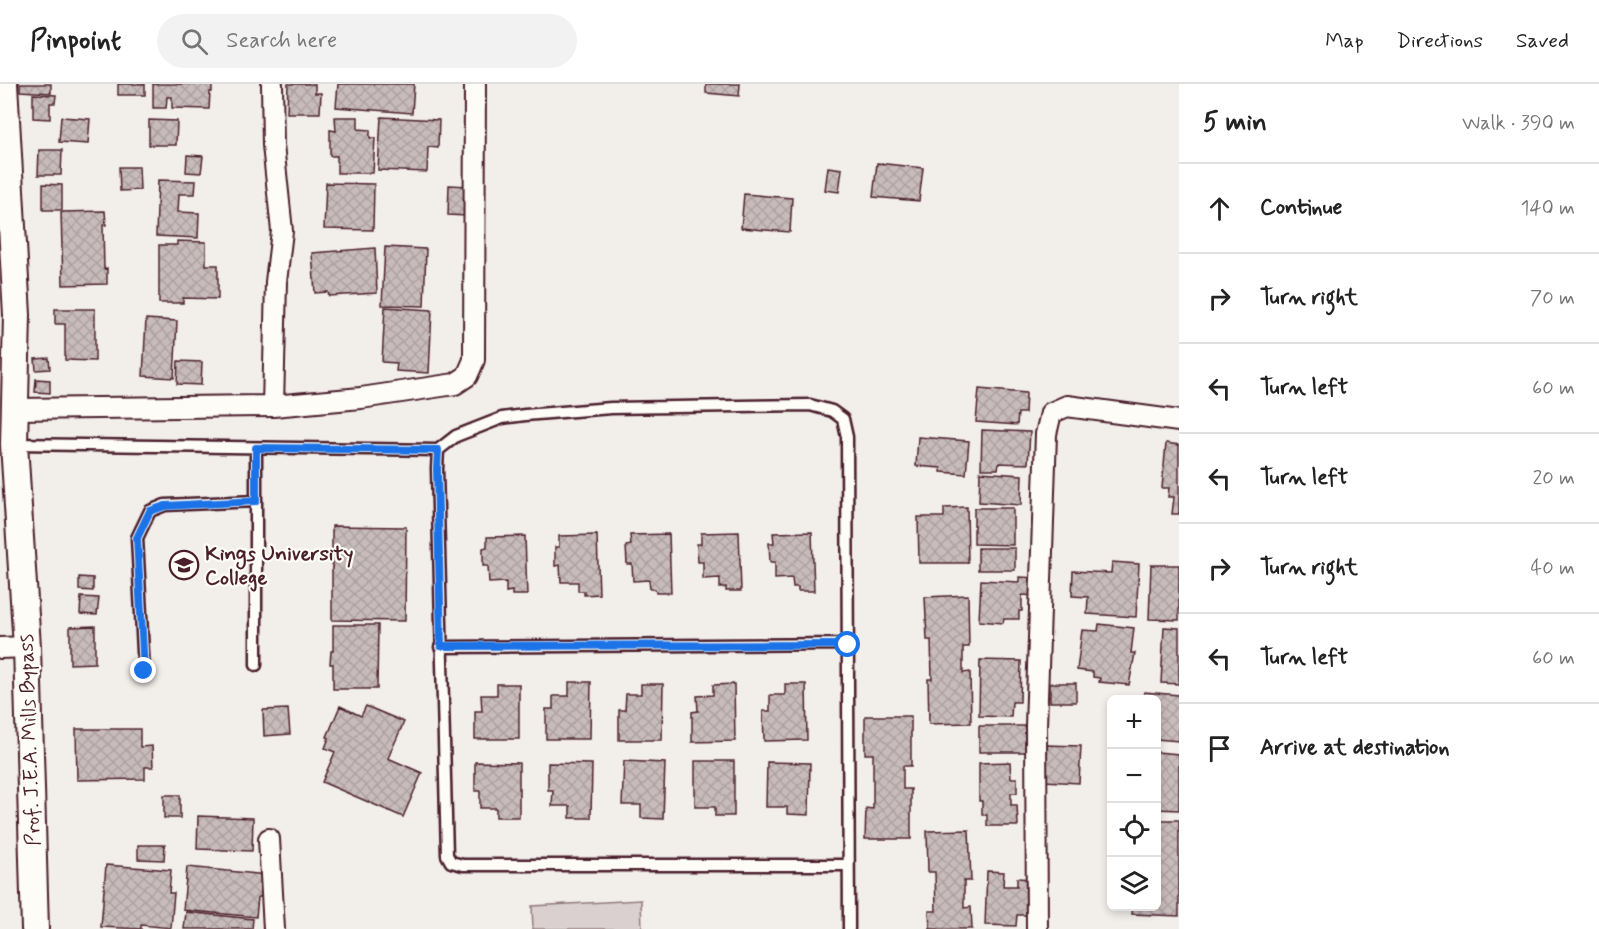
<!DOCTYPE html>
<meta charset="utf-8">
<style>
:root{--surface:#fff;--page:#f2f2f2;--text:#222;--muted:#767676;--line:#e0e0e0}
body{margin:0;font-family:Mynerve,sans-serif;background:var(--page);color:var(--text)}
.controls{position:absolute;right:18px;bottom:18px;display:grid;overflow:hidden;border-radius:9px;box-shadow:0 3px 9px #0003}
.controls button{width:54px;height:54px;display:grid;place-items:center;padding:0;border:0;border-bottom:2px solid var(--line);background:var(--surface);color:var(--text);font:30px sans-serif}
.stop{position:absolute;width:18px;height:18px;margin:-14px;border:4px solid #1a73e8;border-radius:50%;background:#fff}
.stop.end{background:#1a73e8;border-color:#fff;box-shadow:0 2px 6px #0008}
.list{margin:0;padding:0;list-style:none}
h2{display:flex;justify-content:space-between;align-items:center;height:78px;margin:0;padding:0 24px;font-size:26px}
h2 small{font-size:20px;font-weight:400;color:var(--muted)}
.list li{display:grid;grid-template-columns:39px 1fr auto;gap:18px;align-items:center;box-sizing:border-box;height:90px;padding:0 24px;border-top:2px solid var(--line)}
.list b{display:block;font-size:22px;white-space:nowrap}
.list em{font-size:20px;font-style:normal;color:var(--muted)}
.icon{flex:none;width:33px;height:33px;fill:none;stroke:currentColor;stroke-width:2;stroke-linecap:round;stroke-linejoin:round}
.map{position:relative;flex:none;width:1179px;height:845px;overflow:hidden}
header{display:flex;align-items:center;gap:36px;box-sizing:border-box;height:84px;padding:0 30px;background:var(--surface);border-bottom:2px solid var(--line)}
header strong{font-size:28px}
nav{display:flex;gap:33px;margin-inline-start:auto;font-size:21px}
.search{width:420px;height:54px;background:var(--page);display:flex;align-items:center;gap:15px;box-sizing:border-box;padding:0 21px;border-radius:33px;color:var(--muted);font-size:22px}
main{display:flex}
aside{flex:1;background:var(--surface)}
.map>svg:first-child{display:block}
.green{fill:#d9d0cf;stroke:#92787d;stroke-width:1.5}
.building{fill:url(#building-cross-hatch);stroke:#4a1f2b;stroke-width:1.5}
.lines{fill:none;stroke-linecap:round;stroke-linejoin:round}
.service-casing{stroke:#4a1f2b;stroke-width:15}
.minor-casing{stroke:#4a1f2b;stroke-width:24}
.tertiary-casing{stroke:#4a1f2b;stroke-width:30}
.service{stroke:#fdfcf7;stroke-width:10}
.minor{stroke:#fdfcf7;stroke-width:20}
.tertiary{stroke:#fdfcf7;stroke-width:26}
.route{stroke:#1a73e8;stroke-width:8}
.labels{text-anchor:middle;stroke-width:4.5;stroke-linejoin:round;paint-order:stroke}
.poi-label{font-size:21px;font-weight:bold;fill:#4a1f2b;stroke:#fdfcf7;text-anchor:start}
.street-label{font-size:21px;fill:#4a1f2b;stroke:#fdfcf7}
</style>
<header>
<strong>Pinpoint</strong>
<div class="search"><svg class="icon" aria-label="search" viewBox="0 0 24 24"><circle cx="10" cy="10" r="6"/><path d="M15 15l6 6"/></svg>Search here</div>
<nav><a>Map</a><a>Directions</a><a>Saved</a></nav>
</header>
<main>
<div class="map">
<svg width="1179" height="845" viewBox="0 0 1179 845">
<defs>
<pattern id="building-cross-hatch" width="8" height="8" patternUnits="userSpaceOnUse" patternTransform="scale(1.5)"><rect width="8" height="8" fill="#c8bbbb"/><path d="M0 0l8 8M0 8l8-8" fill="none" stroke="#ada0a1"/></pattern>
</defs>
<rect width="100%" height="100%" fill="#f2efeb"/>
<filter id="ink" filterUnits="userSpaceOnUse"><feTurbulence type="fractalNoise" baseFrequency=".0167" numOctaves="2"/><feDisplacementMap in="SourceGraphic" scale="12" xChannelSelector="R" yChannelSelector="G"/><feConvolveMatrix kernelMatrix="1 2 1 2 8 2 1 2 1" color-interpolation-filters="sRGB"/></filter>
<g filter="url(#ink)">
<path class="green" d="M641 816 642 845H533L532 822Z"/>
<path class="building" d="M20 0H51V9L20 7Z
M118 0H145V11H118Z
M153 0H212V8H210L209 25 172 24V13H167L166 24H153Z
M288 0H315V9H321L320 29H287Z
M338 0H414L412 29 336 23Z
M706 0H740L739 12 706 9Z
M33 10 56 11 55 19H50V35L33 34Z
M61 33 90 35 88 60 59 58Z
M335 33H358V45L370 46V54H375L373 89H337V72H330V46L336 47Z
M381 33 439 36 438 64 428 63 427 88 378 86Z
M149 36 177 37 176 61H149Z
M39 66H62L61 91H38Z
M187 71 203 72 201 89 186 88Z
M877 79 923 84 919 117 873 113Z
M119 83H139L140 106 120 107Z
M828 83 842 85 839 108 825 106Z
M158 96 196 97 195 110H179L178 128 199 129 198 154 156 152Z
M326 99 374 100 373 146 324 145Z
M43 100 62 101V126H43Z
M449 101 468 102 467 132 448 131Z
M744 110 792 114 790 148 741 144Z
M105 127 106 141H103L104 185 107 184V200L63 201 61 128Z
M177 157 206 158V181H218V215L183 214V219H159V161H177Z
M385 163 426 165 424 222 382 221Z
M375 164 377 209 329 212 328 208 315 209 312 169Z
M385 223 432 226 429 289 396 287 397 279 382 278Z
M55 225H95V277L65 276V240H55Z
M146 235 177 237 174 294 143 292Z
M49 274 50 285 36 286 35 275Z
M178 277 202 278 201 301 177 300Z
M36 295 50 296V309L35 308Z
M979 305 1026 309 1025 329H1018L1017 341 976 338Z
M982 346 1030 348 1028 380 999 379 998 385H981Z
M918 353 969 357 966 390 941 388V384L916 382Z
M1166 359 1179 361V430H1172L1174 413H1168L1169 404H1162Z
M980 388 1022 391 1021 421 979 418Z
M967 423 968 479H919L918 433H944V424Z
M974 424H1013V461L974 460Z
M332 442 406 443 405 537 332 536Z
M739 448 741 507H726V503L720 504V494L703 495V478H698L697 460H701V449Z
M812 448 814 507H798V503H793L792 494 775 495V478H770L769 459H774L773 449Z
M669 450 671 509H656L655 505H650L649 496 633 497 632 480H627L626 462 631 461 630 451Z
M597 451 599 510 584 511V507H578V498H561L560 481 555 482V463H559V452Z
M525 452 527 511H512V507L506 508V498L489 499 488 482H483V464L487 463V453Z
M978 464H1015V486H978Z
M1112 478 1139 480 1136 533 1087 530 1088 513 1072 512 1073 487 1111 489Z
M1151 481H1179V536L1149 535Z
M79 493 93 494V507L79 506Z
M1019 493 1038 494 1037 512 1022 511V527H1019V535H1004L1003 539 979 537 981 496 1019 498Z
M968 511 969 563H963V589L970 588 971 639 929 640 928 595H932L931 556H927L925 513Z
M81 513 99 514 97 531 80 530Z
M1099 540 1134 544 1131 569H1135L1129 601 1099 598 1100 594 1093 593V588L1077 586 1082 546 1098 547Z
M333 541H378L377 605H333V580H330L331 567H333Z
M95 542V579L70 580V543Z
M1164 543 1179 544V600L1161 599Z
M980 576 1021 577 1020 618H1012L1011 633 979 632Z
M569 598H591L590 655H546V625H553V612H569Z
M1050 599H1076V618H1050Z
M497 600H519V655H475V627H482L481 611H497Z
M641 600H663L662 656H619V626H625L626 610H641Z
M734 600 735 657 692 658V628L698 627 697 612 713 611V601Z
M785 600H806L807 656 764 657 763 627H770V611H785Z
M1144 608 1179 611V657L1156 655V616H1143Z
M340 622 361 632 366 622 404 638 388 674 422 689 403 733 322 698 335 668 325 664 329 654 327 653Z
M288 625 290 650 264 652 263 626Z
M865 632H911V682H903V705H911V755H865L866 724 873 725V670H865Z
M979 642H1032V668H979Z
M76 645H140V663L152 662 153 683H145V695L77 696Z
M1045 661 1081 662 1079 699 1044 697Z
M1156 668 1179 670V726L1156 725Z
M624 677 665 679 663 735 641 734V721H622Z
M695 677H734V732H715V723H695Z
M475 678 519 679V733H496V724H480V707H475Z
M767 678 810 679 809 731 787 730V723H766Z
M1010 678 1011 694H1017V709H1011V721H1017L1018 742H987V731H982V717H979V679Z
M548 679 592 680 591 734H570V722H552L553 706H548Z
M164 711H180V734H164Z
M198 732 253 734 252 767 197 765Z
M1156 736H1179V832L1132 830 1133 822H1156Z
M969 746 971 797H964V824L971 823 972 845H930L929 827H936L935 788H928L927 747Z
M138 761H165L164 776 138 775Z
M106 781 171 786 169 809H174L171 844 141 841V845L101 843Z
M187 783 267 791 265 813H258L256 833 183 826Z
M987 787 1004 788 1003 802H1017V794L1032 795 1028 831H1017L1016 842 985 841Z
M186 828 253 835 252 845H184Z"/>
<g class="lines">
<g class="service-casing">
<path id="service" d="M14 360 438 366 456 352 502 334 525 331 611 324 810 321 832 327 843 335 847 353 849 845
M438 366 437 385 447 771 451 778 463 781H848
M440 563 848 560
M256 581V364
M144 587 137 454 150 427 165 421 256 417"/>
</g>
<g class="minor-casing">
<path id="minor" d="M272 0 273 61 282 147 276 198 273 322
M16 325 273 322 361 314 455 300 467 292 474 276 475 0
M0 564 27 563
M269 755 274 845
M1037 845 1036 642 1046 350 1051 329 1067 322 1179 337"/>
</g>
<g class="tertiary-casing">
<path id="tertiary" d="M4 0 17 231 14 360 27 563 35 845"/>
</g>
<use href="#service" class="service"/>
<use href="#minor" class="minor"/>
<use href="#tertiary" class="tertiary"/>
</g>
</g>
<g class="lines" filter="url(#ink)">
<path class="route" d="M144 587 137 454 150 427 165 422 256 417V364L438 366 437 385 441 562 848 561"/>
</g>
<defs>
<g id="university-ring" transform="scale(1.5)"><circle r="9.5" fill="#fdfcf7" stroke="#4a1f2b" stroke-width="1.5"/><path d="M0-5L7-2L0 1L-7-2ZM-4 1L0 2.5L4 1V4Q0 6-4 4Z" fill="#4a1f2b"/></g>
</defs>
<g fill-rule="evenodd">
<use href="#university-ring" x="184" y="481"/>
</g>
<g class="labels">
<g class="poi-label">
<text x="205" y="476">Kings University<tspan x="205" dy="24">College</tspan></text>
</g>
<g class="street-label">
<text transform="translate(29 656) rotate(-92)" y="7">Prof. J.E.A. Mills Bypass</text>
</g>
</g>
</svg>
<div class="controls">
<button>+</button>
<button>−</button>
<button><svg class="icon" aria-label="locate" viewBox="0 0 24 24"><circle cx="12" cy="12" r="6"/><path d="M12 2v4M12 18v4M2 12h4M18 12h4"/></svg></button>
<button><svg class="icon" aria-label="layers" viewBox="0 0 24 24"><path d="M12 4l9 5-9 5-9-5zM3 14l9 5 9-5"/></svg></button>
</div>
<div class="stop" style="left:848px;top:561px"></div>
<div class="stop end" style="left:144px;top:587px"></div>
</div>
<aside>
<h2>5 min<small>Walk · 390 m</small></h2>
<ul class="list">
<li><svg class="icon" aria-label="ahead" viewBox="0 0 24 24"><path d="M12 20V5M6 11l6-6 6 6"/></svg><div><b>Continue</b></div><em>140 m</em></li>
<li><svg class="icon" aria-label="right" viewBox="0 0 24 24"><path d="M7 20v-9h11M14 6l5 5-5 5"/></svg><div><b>Turn right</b></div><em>70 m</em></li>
<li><svg class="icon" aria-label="left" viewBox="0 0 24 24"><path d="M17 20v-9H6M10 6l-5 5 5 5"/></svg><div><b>Turn left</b></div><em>60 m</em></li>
<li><svg class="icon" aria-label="left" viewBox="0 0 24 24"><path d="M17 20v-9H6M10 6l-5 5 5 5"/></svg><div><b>Turn left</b></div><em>20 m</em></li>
<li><svg class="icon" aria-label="right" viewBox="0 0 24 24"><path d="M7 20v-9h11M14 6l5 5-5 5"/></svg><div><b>Turn right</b></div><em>40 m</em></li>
<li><svg class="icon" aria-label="left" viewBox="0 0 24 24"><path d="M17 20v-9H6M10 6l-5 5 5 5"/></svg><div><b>Turn left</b></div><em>60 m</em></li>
<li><svg class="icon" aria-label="arrive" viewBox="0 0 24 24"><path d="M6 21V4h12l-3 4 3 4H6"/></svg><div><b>Arrive at destination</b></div></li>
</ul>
</aside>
</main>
